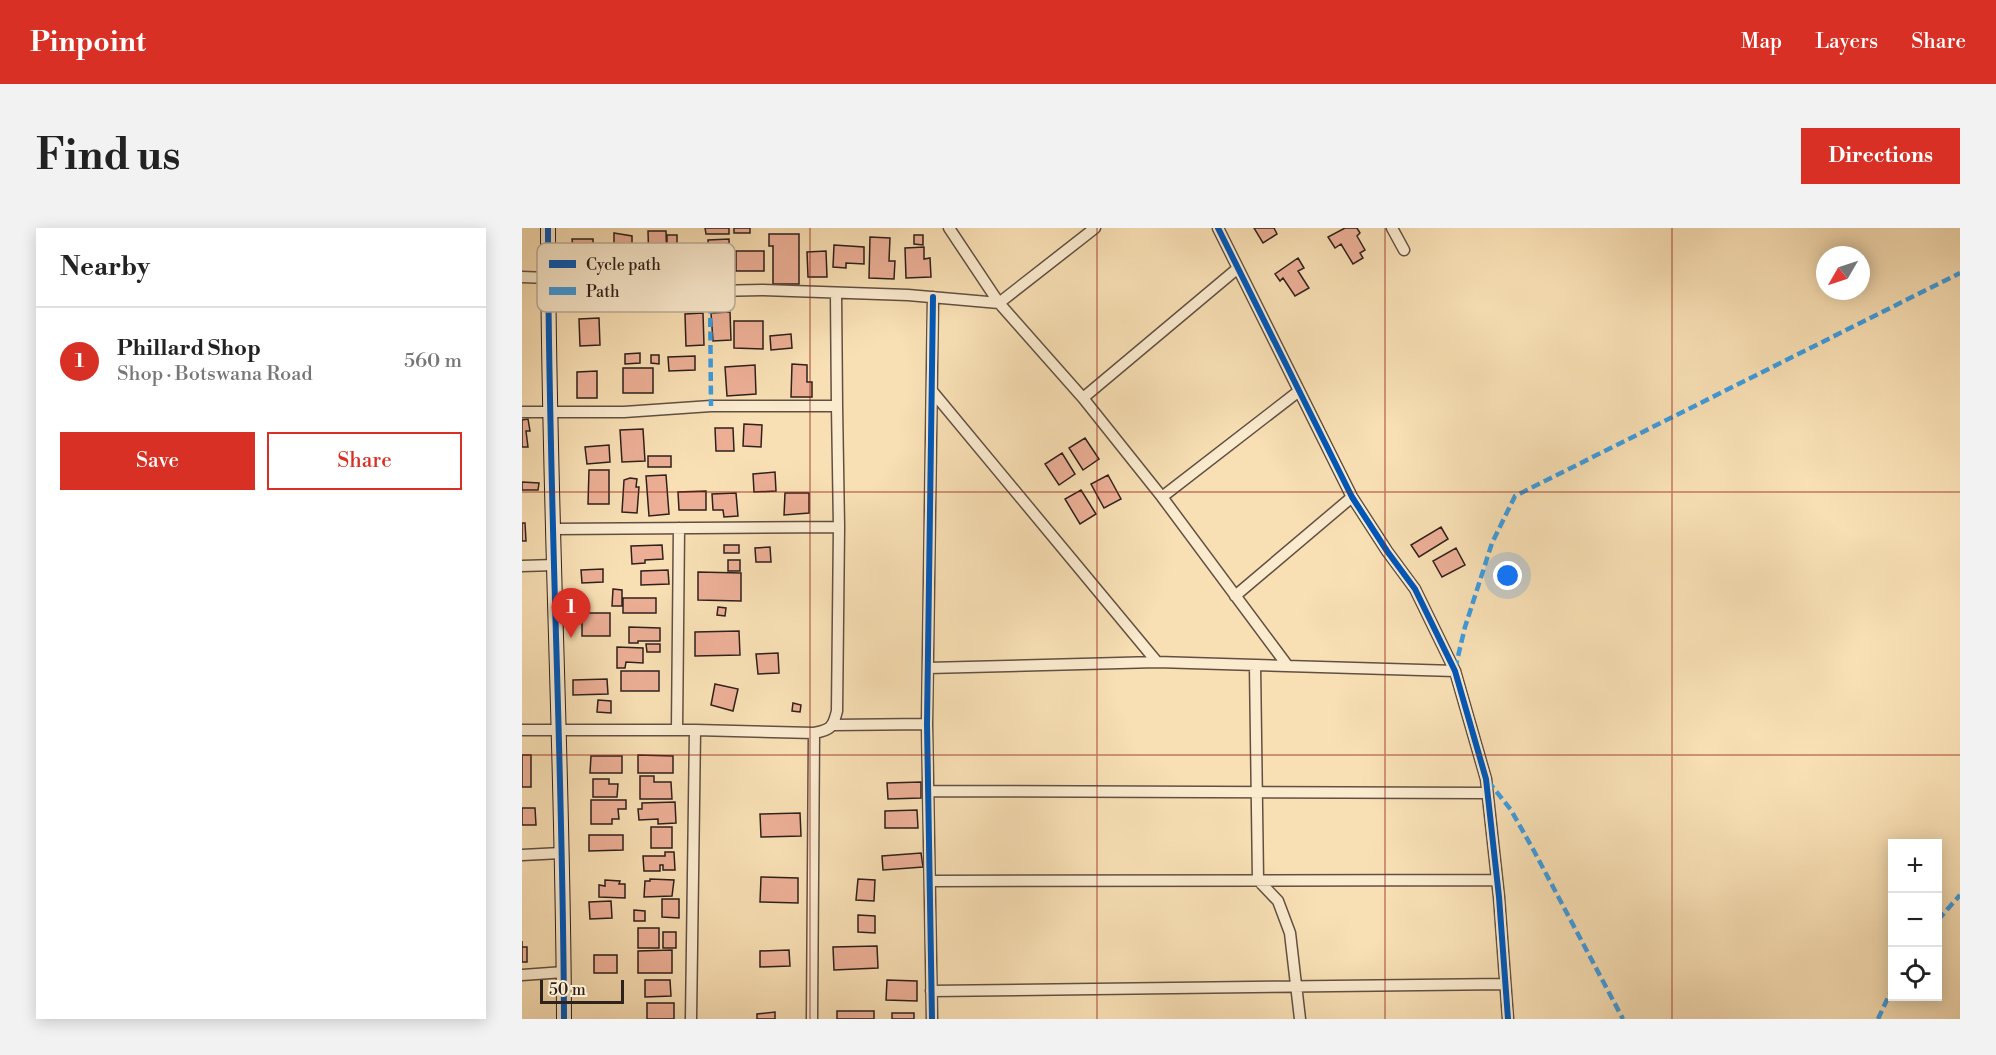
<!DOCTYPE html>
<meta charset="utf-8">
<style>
:root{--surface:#fff;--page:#f2f2f2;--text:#222;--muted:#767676;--line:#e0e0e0;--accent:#d93025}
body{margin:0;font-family:"Libre Bodoni",serif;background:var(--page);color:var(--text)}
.controls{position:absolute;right:18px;bottom:18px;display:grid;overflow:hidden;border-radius:0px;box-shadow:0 3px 15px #0003}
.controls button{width:54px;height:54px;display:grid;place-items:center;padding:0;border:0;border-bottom:2px solid var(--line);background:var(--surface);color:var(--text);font:30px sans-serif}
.compass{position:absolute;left:1294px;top:18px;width:54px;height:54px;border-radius:50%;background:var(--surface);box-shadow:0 3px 15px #0003;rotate:231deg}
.scale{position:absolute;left:18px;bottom:15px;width:84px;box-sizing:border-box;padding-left:6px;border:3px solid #2f211c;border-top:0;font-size:16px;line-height:21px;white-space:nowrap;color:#2f211c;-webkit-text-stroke:4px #faeace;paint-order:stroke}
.you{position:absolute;left:986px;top:348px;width:21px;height:21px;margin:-15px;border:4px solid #fff;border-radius:50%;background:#1a73e8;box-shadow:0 0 0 9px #1a73e833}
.badge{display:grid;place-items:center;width:39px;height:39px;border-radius:50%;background:var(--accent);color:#fff;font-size:20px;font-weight:700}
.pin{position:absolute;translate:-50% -50px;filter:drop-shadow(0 2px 3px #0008)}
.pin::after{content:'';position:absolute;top:32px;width:21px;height:18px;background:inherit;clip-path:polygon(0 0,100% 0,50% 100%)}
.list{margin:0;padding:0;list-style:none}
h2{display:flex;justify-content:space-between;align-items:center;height:78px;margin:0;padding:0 24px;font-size:26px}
h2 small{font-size:20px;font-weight:400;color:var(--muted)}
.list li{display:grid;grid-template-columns:39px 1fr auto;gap:18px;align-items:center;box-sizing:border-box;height:108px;padding:0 24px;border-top:2px solid var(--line)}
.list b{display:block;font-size:22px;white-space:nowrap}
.list p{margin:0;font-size:20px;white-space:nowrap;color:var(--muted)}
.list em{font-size:20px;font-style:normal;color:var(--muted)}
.actions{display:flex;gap:12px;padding:18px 24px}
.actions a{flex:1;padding:14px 0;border:2px solid var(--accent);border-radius:0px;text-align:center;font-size:21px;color:var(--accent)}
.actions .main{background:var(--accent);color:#fff}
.icon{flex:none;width:33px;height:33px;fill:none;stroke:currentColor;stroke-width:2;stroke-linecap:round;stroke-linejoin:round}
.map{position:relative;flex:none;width:1438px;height:791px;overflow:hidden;border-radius:0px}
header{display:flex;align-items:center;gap:36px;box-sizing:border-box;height:84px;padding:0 30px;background:var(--accent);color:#fff}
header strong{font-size:28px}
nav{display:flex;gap:33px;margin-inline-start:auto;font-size:21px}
.intro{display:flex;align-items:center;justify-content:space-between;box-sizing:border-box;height:144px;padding:0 36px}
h1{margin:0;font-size:42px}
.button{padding:15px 27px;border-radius:0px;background:var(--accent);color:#fff;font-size:21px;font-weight:700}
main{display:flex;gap:36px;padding:0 36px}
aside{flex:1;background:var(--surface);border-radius:0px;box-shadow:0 3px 15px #0003}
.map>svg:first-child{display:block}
.building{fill:#ecaf96;stroke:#2f211c;stroke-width:1.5}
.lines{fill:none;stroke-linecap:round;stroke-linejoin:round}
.street-casing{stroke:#615042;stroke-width:13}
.secondary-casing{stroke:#2f211c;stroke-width:16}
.street{stroke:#faeace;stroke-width:10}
.secondary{stroke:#faeace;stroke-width:14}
.quiet{stroke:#3d9bdf;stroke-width:4.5;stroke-dasharray:9 4.5;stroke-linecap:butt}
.cycleway-casing{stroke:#faeace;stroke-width:10}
.cycleway{stroke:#0057b8;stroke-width:6}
.grid{fill:none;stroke:#8f2418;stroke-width:1.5;stroke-opacity:0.55}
.key{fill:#faeace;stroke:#bdae99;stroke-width:1.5}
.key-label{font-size:16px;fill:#2f211c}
</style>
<header>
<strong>Pinpoint</strong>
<nav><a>Map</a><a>Layers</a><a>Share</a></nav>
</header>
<div class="intro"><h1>Find us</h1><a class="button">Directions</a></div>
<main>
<aside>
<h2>Nearby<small></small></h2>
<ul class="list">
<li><span class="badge">1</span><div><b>Phillard Shop</b><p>Shop · Botswana Road</p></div><em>560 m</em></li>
</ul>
<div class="actions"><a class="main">Save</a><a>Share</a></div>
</aside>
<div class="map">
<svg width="1438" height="791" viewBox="0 0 1438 791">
<rect width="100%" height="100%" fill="#f8dfb4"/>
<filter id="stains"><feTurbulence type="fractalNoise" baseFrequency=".00333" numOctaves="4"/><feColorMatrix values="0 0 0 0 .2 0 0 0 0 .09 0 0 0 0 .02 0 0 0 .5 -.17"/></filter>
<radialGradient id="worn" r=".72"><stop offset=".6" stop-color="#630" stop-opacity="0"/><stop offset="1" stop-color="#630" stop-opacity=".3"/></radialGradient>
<path class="building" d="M183 0H207V6H184Z
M212 0H228V5H212Z
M732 0H752L755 6 741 15Z
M823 0H835L838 5 835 8 843 22 838 25 841 30 831 36 819 16 813 20 806 9Z
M126 3H144L145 38H127Z
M92 5 110 8V40H92Z
M247 6H277V56H251V18H247Z
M145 7H155V16L145 17Z
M392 7H401V17L392 16Z
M348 9 368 10 367 33H373L372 51 347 50Z
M50 11H71L72 44 52 45 51 38 43 39V20H51Z
M207 11 208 43 187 44 186 12Z
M312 17 342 19V36L324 35V40L311 39Z
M402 19V31L408 30 409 49 384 50 383 20Z
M214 23H242V43H214Z
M304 23 305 49H286L285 24Z
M776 30 782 40 776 43 787 60 773 68 761 50 758 53 753 46Z
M208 84 209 112 191 113 189 85Z
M181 85 182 117 164 118 163 86Z
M77 90 78 117 58 118 57 91Z
M212 93H241V121L212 120Z
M269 106 270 120 249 122 248 108Z
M118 125V135L103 136V126Z
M129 127H137V136L129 135Z
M173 128V142L147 143 146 129Z
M270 136 285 137V154H290V169H269Z
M233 137 234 166 205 168 203 139Z
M101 140H131V165H101Z
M75 143V170H55V144Z
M6 191 8 203H4L6 219H0V192Z
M222 196 240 197 239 219 221 218Z
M193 200H211L212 223H194Z
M121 201 123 233 100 234 98 202Z
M563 210 577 231 561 242 547 220Z
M87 217 88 234 65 236 63 219Z
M540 225 553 246 537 257 523 236Z
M126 228H149V239H126Z
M67 242H87V276H66Z
M253 244 254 263 232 264 231 246Z
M144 247 147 286 127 288 124 248Z
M586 247 599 271 582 280 569 256Z
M108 250 115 251 114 259H117L115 285 100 284 102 252Z
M0 254 17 255 16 262H0Z
M559 262 574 286 558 296 543 271Z
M184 263V282H157L156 264Z
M214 265 216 288 202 289 201 282H191L190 266Z
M263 265H287V285L262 287Z
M0 295H3L4 313H0Z
M919 299 926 311 897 329 889 317Z
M140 317 141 331 123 332V335L110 336 109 318Z
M202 317H217V325H202Z
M248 319 249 334H234L233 320Z
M934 320 943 337 920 349 911 333Z
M206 332H218V343H206Z
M81 341V354L60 355 59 342Z
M146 342 147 356 119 357V343Z
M176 344 219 345V373L176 372Z
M91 361 100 362V378H90Z
M101 370H134V385H101Z
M196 379 204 380 203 388 195 387Z
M60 385H88V408H60Z
M107 399 138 400V413H116V415H107Z
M217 403 218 427 173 428V404Z
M124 416H138V424H125Z
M95 419 121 420V435L104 434 103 440H95Z
M256 425 257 445 236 446 234 426Z
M99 443H137V463H99Z
M85 451 86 466 51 467V452Z
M193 456 216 461 211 483 189 477Z
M76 472 89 473V485L75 484Z
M271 475 279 477 278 484 270 483Z
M0 527H9V559H0Z
M116 527 151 528V545H116Z
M69 528H100V545H68Z
M118 548H132V554H149L150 571H118Z
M71 551H87V556H96L95 569H71Z
M399 554V570L366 571 365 555Z
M69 572H104V581H96L97 591H90V596H69Z
M153 574 154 595 136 596V591L117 592 116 581H120V575Z
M0 580H13L14 597H0Z
M395 582 396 600H363V583Z
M278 585 279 608 239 609 238 586Z
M129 599H150V620H129Z
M67 607H101V622L67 623Z
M143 624H152L153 642H141V637H138V643H122L121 628H143Z
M399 625 401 639 361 642 360 628Z
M239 649 276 650V675L238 674Z
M128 651 152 652 150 668 122 669 123 653H128Z
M336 651 353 652 352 673 334 672Z
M83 652 98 653 97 656H103V670L77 669V657L83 658Z
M140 671H157V690L140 689Z
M89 673 90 690 68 691 67 674Z
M112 682 123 683V693H112Z
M336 687 353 688V705L336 704Z
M116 700H137V720H116Z
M141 704H154V720H141Z
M0 713V719H5V734H0Z
M355 718 356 740 312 742 311 719Z
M150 722V745H116V723Z
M267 722 268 738 238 739V723Z
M72 727H95V745H72Z
M123 752H148L149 768 123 769Z
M365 752 395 753V773L364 772Z
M125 775H152V791H125Z
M315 783H352V791H315Z
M253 784V791H235V786Z
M370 785H392V791H370Z"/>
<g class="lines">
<g class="street-casing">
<path id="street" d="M427 0 477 75 561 170 640 269 765 437
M696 0 830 269 865 323 893 361 933 443 964 551 977 669 986 791
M870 0 882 22
M0 49 26 50 80 59 113 61 188 63 241 62 386 67 477 75 573 0
M410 163 635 434
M561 170 716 40
M0 184H102L189 178H315L314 65
M640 269 777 163
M32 301 317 299
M0 338 33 337
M713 368 830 269
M733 437 736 652 756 673 768 705 778 791
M406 440 635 434 933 443
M311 497 405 496
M155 501 157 300
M0 502H173L169 791
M173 502 292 505C309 502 311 499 315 483L317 299 315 178
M406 563 965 565
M0 627 39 625
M408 653 975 652
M0 747 42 744
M409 763 983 756
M290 791 292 505
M410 791 405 496 411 69"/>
</g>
<g class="secondary-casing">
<path id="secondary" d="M26 0C26 264 41 527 42 791"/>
</g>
<use href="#street" class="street"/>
<use href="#secondary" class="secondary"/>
<path class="quiet" d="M188 63 189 178
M933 441 943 399 970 315 993 268 1438 45
M966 553 989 582 1012 623 1101 791
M1416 692 1438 667
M1356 791 1370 761"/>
<g class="cycleway-casing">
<path id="cycleway" d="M26 0C26 264 41 527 42 791
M696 0 830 269 865 323 893 361 933 443 964 551 977 669 986 791
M410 791 405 496 411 69"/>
</g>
<use href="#cycleway" class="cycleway"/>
</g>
<path class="grid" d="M288 0V791M575 0V791M863 0V791M1150 0V791M0 264H1438M0 527H1438"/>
<rect x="15" y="15" width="198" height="69" rx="9" class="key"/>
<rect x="27" y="32" width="27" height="8" fill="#0057b8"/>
<rect x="27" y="59" width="27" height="8" fill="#3d9bdf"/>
<g class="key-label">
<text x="64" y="42">Cycle path</text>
<text x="64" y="69">Path</text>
</g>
<rect width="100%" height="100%" filter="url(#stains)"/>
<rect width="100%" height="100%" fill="url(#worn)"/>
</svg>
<div class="controls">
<button>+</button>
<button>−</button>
<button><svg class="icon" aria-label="locate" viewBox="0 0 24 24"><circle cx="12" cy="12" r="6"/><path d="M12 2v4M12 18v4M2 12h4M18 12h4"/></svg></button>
</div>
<svg class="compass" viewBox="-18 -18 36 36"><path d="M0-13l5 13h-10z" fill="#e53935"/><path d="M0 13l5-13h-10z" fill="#767676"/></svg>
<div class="scale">50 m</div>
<div class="you"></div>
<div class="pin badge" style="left:49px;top:410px">1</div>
</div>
</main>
